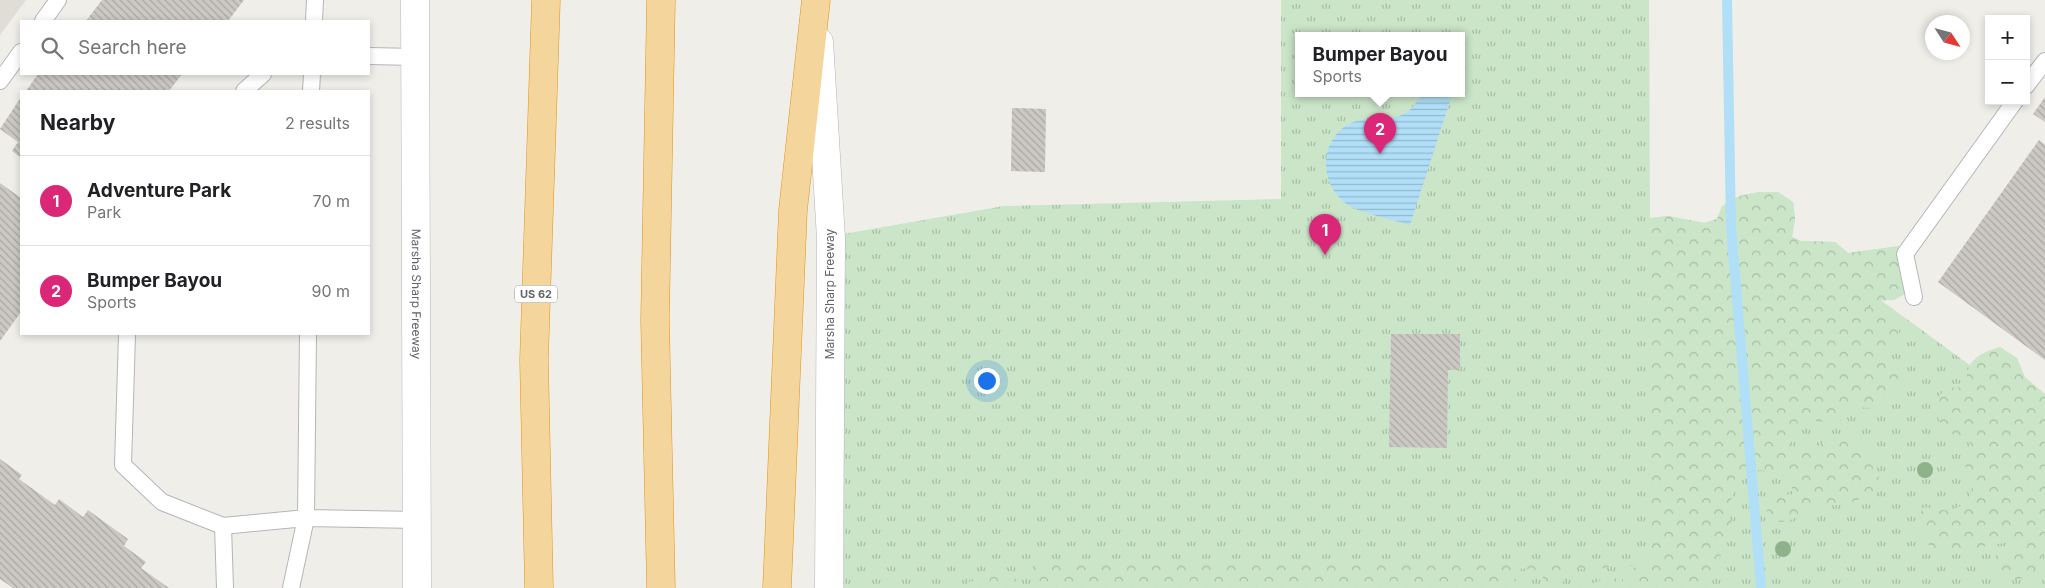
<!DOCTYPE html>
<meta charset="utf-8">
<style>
:root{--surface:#fff;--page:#f6f6f6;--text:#202124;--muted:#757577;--line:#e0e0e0;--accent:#db2777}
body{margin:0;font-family:Inter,sans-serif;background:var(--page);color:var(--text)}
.controls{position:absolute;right:15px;top:15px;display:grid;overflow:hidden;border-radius:0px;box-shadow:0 2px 8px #0003}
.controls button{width:45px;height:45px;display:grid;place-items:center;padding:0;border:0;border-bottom:1px solid var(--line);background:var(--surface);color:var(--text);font:25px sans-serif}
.compass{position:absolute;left:1925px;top:15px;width:45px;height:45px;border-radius:50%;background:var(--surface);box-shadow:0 2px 8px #0003;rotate:126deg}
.you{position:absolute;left:986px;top:380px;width:18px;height:18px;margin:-12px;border:4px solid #fff;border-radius:50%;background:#1a73e8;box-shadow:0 0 0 8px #1a73e833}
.badge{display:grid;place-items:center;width:32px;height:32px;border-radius:50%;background:var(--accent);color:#fff;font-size:16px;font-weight:700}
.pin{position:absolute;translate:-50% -41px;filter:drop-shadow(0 1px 2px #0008)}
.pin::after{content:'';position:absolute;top:26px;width:18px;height:15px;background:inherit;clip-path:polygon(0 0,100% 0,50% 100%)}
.popup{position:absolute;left:1295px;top:32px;width:170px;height:65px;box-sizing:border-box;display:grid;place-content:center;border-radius:0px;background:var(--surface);filter:drop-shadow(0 1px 4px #0005);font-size:16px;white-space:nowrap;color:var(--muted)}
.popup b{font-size:19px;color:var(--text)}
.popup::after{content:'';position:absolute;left:50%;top:100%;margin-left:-10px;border:10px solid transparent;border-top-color:var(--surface)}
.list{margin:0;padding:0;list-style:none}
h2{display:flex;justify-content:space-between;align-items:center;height:65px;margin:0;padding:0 20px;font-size:21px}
h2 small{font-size:16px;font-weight:400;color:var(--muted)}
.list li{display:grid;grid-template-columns:32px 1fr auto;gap:15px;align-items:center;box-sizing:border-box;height:90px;padding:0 20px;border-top:1px solid var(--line)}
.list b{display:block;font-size:19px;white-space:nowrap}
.list p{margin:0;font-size:16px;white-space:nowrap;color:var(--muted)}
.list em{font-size:16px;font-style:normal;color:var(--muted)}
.icon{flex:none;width:28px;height:28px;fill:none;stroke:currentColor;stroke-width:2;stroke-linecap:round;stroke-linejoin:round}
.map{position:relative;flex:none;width:2045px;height:588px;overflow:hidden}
.search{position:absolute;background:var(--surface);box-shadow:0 2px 8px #0003;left:20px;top:20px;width:350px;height:55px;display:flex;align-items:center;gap:12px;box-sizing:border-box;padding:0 18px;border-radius:0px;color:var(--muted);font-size:19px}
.panel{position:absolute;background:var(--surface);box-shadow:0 2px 8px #0003;left:20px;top:90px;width:350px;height:245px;border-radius:0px}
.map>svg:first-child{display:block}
.education{fill:#e0ddd7}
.grass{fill:url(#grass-tufts);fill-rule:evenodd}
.forest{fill:url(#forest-crowns)}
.water{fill:url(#water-rules)}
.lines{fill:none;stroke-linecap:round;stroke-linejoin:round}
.stream{stroke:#b1dff8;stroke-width:10}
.building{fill:url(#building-back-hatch)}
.lane-casing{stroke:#b3b6b9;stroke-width:18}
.secondary-casing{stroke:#b3b6b9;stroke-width:29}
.highway-casing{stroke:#e49215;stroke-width:29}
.lane{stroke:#fff;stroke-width:16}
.secondary{stroke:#fff;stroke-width:28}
.highway{stroke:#f4d69c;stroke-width:28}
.tree{fill:#8fb28a}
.labels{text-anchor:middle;stroke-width:4;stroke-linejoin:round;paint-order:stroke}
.shield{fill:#fff;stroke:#909295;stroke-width:1}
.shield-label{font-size:11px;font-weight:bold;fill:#606467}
.street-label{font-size:12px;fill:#606467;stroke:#fff}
</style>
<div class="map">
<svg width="2045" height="588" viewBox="0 0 2045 588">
<defs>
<pattern id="grass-tufts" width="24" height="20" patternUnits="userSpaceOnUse" patternTransform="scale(1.25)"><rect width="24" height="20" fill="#cae5c8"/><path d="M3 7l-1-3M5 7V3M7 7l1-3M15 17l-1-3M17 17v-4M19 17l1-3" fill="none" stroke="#a7bda6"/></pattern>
<pattern id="forest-crowns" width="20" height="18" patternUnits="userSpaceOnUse" patternTransform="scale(1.25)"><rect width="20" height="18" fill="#cae5c8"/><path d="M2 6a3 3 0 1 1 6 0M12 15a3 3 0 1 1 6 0" fill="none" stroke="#a7bda6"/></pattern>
<pattern id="water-rules" width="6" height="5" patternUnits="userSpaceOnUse" patternTransform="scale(1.25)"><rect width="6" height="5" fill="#b1dff8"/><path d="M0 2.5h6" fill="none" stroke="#93b8cd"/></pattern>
<pattern id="building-back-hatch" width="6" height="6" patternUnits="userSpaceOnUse" patternTransform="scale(1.25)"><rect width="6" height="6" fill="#ccc9c5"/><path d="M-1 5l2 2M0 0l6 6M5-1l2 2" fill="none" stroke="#a9a7a4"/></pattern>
</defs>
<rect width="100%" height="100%" fill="#f0eee9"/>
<path class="education" d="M0 0H26L0 35Z"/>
<path class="grass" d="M1281 0H1649L1650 218 1668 216 1704 223 1717 219 1722 206 1741 195 1760 192H1778L1793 202 1795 219 1792 237 1801 241 1835 242 1848 253 1899 246 1867 290 2045 420V588H844L843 234 1004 206 1281 199ZM1299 35H1461V93H1299Z"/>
<path class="forest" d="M1760 192H1778L1793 202 1795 219 1792 237 1801 241 1835 242 1848 253 1899 246 1897 257 1908 278 1905 294 1894 300 1869 301 1867 306C1887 314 1898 320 1902 342L1895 350 1885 356 1903 375 1902 386 1891 396H1883V403L1877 409 1846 406 1841 421C1826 424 1813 419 1798 421 1795 433 1786 443 1796 454L1808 451 1834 438 1855 442 1865 448 1875 457 1879 478 1871 494 1848 504 1816 507 1787 522H1774L1766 517 1768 501 1781 495 1793 494 1791 480C1775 470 1755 468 1736 472 1734 490 1727 508 1732 526L1726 528 1725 541 1710 588H1620L1624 573 1637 566H1615L1587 571 1566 564 1561 567 1565 580 1556 588 1544 579 1538 571 1522 568 1513 577 1525 588H1045L1033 572V561H1651L1650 218 1668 216 1704 223 1717 219C1725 198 1740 196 1760 192Z
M2000 347 2017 358 2025 377 2045 394V554L2028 577 2010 581 1987 567 1997 554 2018 550 2009 542 1948 553 1930 547 1915 521 1924 507C1932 508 1941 511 1948 510 1976 506 1977 480 1962 462L1971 443C1954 436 1935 427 1936 405 1936 400 1942 393 1945 388L1967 387C1964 362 1978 353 2000 347Z
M989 571C1005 573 1015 576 1026 588H962L978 574Z
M1616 576V588H1577Z"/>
<path class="water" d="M1423 93 1451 98 1410 225C1395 220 1360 213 1348 205 1322 187 1317 148 1344 127 1363 113 1387 124 1406 113 1413 109 1418 99 1423 93Z"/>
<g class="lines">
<path class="stream" d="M1727 0 1731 226 1761 588"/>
</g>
<path class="building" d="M102 0H244L228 21H86Z
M38 74H182L169 91H26Z
M21 97V158L12 151 18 142 0 129Z
M2045 97V122L2033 114Z
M1012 108 1046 109 1045 172 1011 171Z
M2039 140 2045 145V360L1938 282Z
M0 183 21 198V312L0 341Z
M1391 334H1460V370H1448L1447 448 1389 447Z
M0 459 22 475 19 479 55 505 59 499 83 517 88 510 128 539 124 546 146 562 141 568 169 588H13L0 579Z"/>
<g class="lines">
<g class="lane-casing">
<path id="lane" d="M43 21 58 0
M314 21 315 0
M369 56 416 57
M0 81 21 52
M2026 86 2045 61
M244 91 263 74
M311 91 312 74
M1914 297 1905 254 2015 101
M127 334 123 465 162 502 223 526 306 518 417 520
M223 526 225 588
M291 588 306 518 308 334"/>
</g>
<g class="secondary-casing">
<g id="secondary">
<path id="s1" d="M415 0 417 588"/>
<path d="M819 42 831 238 829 588"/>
</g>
</g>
<g class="highway-casing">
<path id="highway" d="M539 588 534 360 546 0
M661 588 655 320 661 0
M777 588 793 210 816 0"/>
</g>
<use href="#lane" class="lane"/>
<use href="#secondary" class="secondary"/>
<use href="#highway" class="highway"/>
</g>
<g class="tree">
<circle cx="1925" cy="470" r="8"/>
<circle cx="1783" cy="549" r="8"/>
</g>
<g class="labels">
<rect class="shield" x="515" y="285.5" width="42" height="17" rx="4"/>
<g class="shield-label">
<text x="536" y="298">US 62</text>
</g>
<g class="street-label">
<text dy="4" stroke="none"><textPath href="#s1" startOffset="294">Marsha Sharp Freeway</textPath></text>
<text transform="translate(830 294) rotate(-90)" y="4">Marsha Sharp Freeway</text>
</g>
</g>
</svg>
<div class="controls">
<button>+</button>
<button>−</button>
</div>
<svg class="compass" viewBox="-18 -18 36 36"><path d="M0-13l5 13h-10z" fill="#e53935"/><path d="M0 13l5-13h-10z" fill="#757577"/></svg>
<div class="you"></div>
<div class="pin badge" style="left:1325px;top:255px">1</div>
<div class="pin badge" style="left:1380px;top:154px">2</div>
<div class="popup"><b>Bumper Bayou</b>Sports</div>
<div class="search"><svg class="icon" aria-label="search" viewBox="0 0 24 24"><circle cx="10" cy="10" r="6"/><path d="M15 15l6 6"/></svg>Search here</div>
<section class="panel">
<h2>Nearby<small>2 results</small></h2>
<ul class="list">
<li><span class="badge">1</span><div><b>Adventure Park</b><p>Park</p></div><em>70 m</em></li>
<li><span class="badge">2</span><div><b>Bumper Bayou</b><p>Sports</p></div><em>90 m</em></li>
</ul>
</section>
</div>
